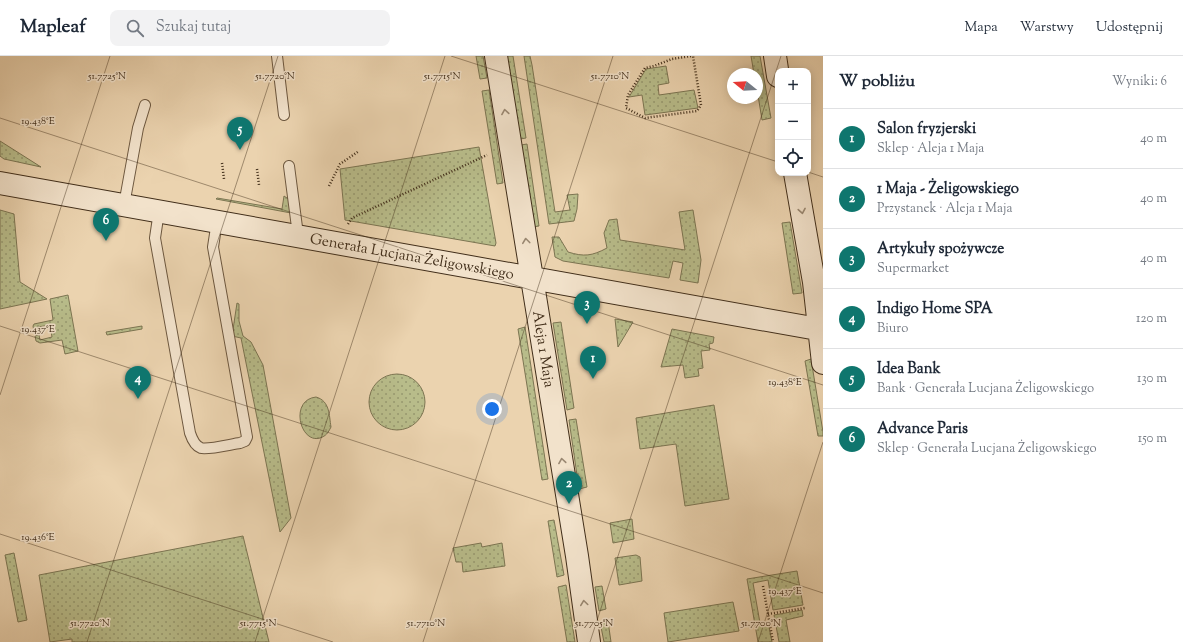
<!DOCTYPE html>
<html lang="pl">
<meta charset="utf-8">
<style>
:root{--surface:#fff;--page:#f2f2f3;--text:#1f2937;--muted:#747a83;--line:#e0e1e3;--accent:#0f766e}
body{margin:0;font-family:"Sorts Mill Goudy",serif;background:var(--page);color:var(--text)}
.controls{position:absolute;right:12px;top:12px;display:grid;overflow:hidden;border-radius:8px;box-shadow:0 2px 10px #0003}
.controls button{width:36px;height:36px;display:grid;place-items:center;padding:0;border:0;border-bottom:1px solid var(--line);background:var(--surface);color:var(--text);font:20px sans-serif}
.compass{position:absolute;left:727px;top:12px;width:36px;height:36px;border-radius:50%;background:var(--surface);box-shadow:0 2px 10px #0003;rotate:288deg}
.you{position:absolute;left:492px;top:353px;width:14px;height:14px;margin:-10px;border:3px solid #fff;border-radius:50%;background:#1a73e8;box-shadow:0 0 0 6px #1a73e833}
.badge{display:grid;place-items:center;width:26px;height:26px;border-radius:50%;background:var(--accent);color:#fff;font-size:13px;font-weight:700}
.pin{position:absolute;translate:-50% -33px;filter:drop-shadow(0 1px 2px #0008)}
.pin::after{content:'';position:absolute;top:21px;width:14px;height:12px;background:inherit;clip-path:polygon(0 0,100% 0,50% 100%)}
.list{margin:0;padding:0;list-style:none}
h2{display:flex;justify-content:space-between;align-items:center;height:52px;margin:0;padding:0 16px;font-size:17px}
h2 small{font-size:13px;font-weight:400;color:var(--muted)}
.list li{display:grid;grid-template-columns:26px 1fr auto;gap:12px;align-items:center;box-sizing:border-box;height:60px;padding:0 16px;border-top:1px solid var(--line)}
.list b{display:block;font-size:15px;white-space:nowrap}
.list p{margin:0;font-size:13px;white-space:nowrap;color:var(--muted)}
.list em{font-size:13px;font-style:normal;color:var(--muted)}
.icon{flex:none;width:22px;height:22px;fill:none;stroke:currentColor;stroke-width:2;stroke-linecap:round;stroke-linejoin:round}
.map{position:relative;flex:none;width:823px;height:586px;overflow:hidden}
header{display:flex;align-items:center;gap:24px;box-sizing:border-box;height:56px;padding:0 20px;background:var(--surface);border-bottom:1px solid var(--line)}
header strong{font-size:19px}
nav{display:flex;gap:22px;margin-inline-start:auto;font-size:14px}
.search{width:280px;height:36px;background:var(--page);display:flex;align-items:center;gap:10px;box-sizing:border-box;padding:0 14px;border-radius:8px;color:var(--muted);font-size:15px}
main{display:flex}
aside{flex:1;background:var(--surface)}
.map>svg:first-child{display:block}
.grass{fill:url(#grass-dots);stroke:#7c7552}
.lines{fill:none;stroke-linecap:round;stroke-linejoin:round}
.lane-casing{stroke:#6c573f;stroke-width:12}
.secondary-casing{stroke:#412e1a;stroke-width:24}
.path{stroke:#412e1a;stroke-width:2.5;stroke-dasharray:1 2;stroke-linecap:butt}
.lane{stroke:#f2e2cb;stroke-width:10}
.secondary{stroke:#f2e2cb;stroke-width:22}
.oneway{stroke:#9a8872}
.ticks{fill:none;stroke:#412e1a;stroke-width:1;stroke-opacity:0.45}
.labels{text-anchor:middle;stroke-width:3;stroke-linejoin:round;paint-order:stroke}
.street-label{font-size:15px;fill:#412e1a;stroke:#f2e2cb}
.ticks-label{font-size:10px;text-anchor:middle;fill:#412e1a;stroke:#f2e2cb;stroke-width:3;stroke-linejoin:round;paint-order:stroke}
</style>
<header>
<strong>Mapleaf</strong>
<div class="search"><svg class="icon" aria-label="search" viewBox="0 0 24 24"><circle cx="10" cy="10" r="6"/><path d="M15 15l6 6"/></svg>Szukaj tutaj</div>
<nav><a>Mapa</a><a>Warstwy</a><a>Udostępnij</a></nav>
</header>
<main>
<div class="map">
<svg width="823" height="586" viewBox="0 0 823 586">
<defs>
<pattern id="grass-dots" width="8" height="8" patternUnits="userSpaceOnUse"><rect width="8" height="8" fill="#b8bc8a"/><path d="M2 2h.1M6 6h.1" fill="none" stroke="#979970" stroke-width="1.8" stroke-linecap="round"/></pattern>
</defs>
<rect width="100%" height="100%" fill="#ebd3af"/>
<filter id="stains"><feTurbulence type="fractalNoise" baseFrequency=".005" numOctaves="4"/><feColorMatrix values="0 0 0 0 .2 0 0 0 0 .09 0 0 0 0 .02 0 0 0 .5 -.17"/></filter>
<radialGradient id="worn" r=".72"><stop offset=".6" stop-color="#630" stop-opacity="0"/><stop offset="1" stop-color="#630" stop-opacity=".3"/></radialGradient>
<path class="grass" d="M476 0H483L487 22 480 23Z
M507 0H513L526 82 520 83Z
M524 0H530L532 9 555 156 570 154 567 139 578 138 577 153 574 165 549 168Z
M751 0H760L771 62 762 64 757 33V18H754Z
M666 10 669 27 658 29 659 39 694 34 698 52 645 59 642 39 629 41 646 13Z
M489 34 503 127 497 128 482 35Z
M0 85 41 111 4 103 0 100Z
M527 88 539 170 533 171 521 89Z
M479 91 496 187 495 190 345 164 340 113Z
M284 140 290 144 291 157 216 143 217 142 282 153Z
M0 154 14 158 20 226 47 243 0 253Z
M693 154 701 204 698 227 680 224 683 207 673 205 669 222 563 205 555 201 552 181H559L568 196C584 201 592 200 607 192L604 177 609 164 617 163 620 184 685 194 679 156Z
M790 166 802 237 793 238 782 167Z
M68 239 78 295 65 298 62 284 40 287 36 285 35 280 39 279 40 284 52 281 50 269 38 271 39 276H34L33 270 34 268 53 264 50 243Z
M237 247 239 248V265L243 280 251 286 263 309 291 462 280 476 241 282 232 280Z
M615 263 633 266 618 291Z
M561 266 574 352 567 354 553 267Z
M142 270V273L107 279 106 276Z
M525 271 548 423 542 424 518 273Z
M672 273 714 281 713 287 709 288 710 294 701 295 703 312 698 313 699 320 685 322 683 309 661 311Z
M811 303 823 376V380H818L805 305Z
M369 346a28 28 0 1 1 56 0a28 28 0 1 1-56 0Z
M316 341C330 345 329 359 331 371 328 377 326 380 320 382 300 388 289 344 316 341Z
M714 349 729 443 685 450 676 388 640 393 636 362Z
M576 363 587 431 579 433 569 364Z
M632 463 634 483 613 487 610 467Z
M554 464 564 519 557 521 548 465Z
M243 480 269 586H72V583L50 586 39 519Z
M481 487 482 491 502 487 505 510 463 516 462 506H456L453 492Z
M14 497 27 564 18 566 5 499Z
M636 499 640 501 642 525 619 529 615 502Z
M797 515 803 549 773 554 768 524 753 527 760 567 768 566 772 586H758L747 523Z
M566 529 575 586H567L558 531Z
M602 530 606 553 599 555 595 531Z
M733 546 739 575 668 586 664 557Z
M802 554 803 560 786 564 790 586H779L774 559Z
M608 565 611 586H604L600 566Z"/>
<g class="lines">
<g class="lane-casing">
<path id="lane" d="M277 0 284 59
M289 110 298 179
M124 149 138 72 145 49
M159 155 155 182 190 377C192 383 195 390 201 392 208 394 232 388 240 387L245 385 247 381 213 191 217 165"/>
</g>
<g class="secondary-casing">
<path id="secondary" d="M496 0 577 500 589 586
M775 0 778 20
M795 117 814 226 823 307
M0 127 823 274"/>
</g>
<path class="path" d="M691 0 672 3 654 10 645 12 628 39 626 52 645 62 697 55 701 49 693 0
M258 23 265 22
M222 107 224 123
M257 113 259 129
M329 130 340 108 359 95
M348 168 352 162 487 99
M763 530 773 586
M768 558 805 552"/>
<use href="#lane" class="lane"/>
<use href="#secondary" class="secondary"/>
</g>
<defs><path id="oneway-chevron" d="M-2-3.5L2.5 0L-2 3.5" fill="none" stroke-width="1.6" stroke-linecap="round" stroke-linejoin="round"/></defs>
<g class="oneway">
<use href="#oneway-chevron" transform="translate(505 56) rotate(-99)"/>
<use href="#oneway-chevron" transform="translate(802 155) rotate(80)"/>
<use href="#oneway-chevron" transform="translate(526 185) rotate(-97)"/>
<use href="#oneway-chevron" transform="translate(562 405) rotate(-99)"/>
<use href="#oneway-chevron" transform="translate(584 547) rotate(-98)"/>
</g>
<path class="ticks" d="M451 0 778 106M0 62 823 329M808 116 823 121M0 270 823 537M0 339 110 0M0 478 333 586M87 586 278 0M255 586 445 0M423 586 613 0M590 586 781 0M758 586 823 386"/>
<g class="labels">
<g class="street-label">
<text transform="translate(412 200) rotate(10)" y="5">Generała Lucjana Żeligowskiego</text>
<text transform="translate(544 293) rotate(81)" y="5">Aleja 1 Maja</text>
</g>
</g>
<g class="ticks-label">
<text x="107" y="23">51.7725°N</text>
<text x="275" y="23">51.7720°N</text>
<text x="442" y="23">51.7715°N</text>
<text x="610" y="23">51.7710°N</text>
<text x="38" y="68">19.438°E</text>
<text x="38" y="276">19.437°E</text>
<text x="785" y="329">19.438°E</text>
<text x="38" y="484">19.436°E</text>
<text x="785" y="538">19.437°E</text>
<text x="90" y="570">51.7720°N</text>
<text x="258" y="570">51.7715°N</text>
<text x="426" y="570">51.7710°N</text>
<text x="594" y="570">51.7705°N</text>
<text x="761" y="570">51.7700°N</text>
</g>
<rect width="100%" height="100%" filter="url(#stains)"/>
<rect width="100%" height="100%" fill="url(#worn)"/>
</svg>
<div class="controls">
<button>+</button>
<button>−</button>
<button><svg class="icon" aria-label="locate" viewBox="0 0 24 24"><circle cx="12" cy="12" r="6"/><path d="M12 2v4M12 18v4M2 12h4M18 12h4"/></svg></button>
</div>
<svg class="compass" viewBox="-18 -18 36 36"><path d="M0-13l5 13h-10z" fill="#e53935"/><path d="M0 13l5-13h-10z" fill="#747a83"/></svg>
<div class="you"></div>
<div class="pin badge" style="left:593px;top:323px">1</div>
<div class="pin badge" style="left:569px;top:448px">2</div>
<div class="pin badge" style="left:587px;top:268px">3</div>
<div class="pin badge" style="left:138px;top:343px">4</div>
<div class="pin badge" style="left:240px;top:94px">5</div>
<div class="pin badge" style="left:106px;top:185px">6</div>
</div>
<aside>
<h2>W pobliżu<small>Wyniki: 6</small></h2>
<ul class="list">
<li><span class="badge">1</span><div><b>Salon fryzjerski</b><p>Sklep · Aleja 1 Maja</p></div><em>40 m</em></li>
<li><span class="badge">2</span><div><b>1 Maja - Żeligowskiego</b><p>Przystanek · Aleja 1 Maja</p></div><em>40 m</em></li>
<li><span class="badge">3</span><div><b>Artykuły spożywcze</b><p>Supermarket</p></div><em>40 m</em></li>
<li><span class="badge">4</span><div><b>Indigo Home SPA</b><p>Biuro</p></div><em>120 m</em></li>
<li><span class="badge">5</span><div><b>Idea Bank</b><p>Bank · Generała Lucjana Żeligowskiego</p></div><em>130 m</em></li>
<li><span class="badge">6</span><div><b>Advance Paris</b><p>Sklep · Generała Lucjana Żeligowskiego</p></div><em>150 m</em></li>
</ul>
</aside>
</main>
